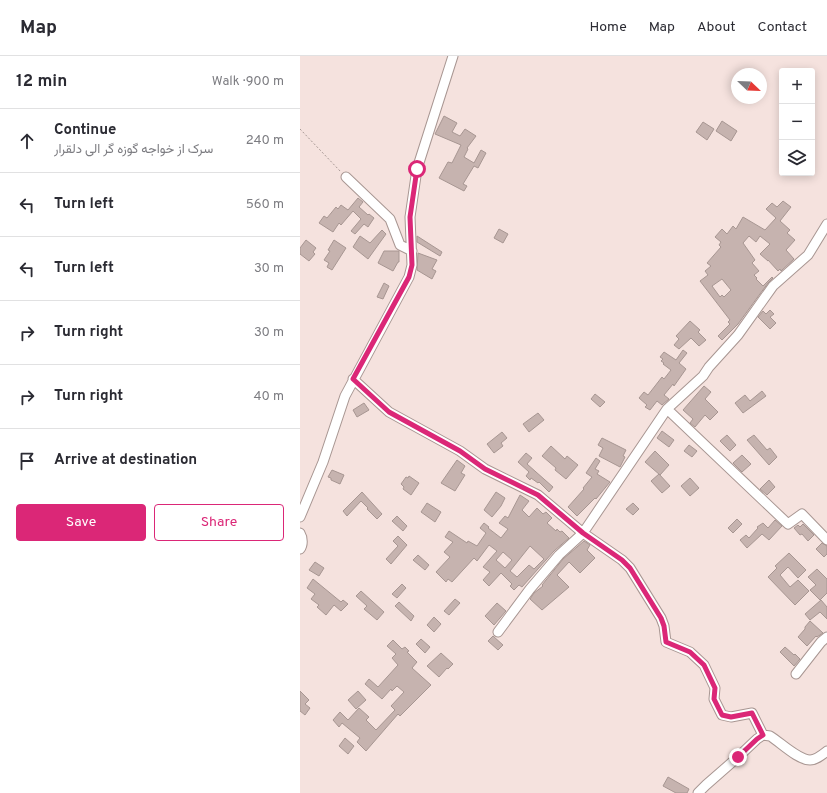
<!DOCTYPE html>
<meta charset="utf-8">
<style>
:root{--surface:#fff;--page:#f2f2f3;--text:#2b2b33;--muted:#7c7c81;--line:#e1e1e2;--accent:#db2777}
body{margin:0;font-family:Overpass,Vazirmatn,sans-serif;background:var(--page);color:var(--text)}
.controls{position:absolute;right:12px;top:12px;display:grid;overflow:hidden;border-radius:4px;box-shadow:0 2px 10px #0003}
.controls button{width:36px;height:36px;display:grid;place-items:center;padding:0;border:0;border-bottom:1px solid var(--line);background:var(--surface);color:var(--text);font:20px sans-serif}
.compass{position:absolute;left:431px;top:12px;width:36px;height:36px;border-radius:50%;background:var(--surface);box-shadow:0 2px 10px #0003;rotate:113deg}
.stop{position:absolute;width:12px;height:12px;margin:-9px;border:3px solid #db2777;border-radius:50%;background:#fff}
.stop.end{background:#db2777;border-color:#fff;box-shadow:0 1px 4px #0008}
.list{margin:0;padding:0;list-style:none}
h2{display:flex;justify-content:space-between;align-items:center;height:52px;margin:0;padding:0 16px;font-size:17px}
h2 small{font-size:13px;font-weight:400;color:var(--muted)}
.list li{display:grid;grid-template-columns:26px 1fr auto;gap:12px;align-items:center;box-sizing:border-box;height:64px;padding:0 16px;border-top:1px solid var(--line)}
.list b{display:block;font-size:15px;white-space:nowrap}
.list p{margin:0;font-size:13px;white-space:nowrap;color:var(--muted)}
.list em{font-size:13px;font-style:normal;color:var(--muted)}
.actions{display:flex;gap:8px;padding:12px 16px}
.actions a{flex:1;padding:9px 0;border:1px solid var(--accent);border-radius:4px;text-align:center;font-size:14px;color:var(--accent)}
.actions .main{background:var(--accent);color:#fff}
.icon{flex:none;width:22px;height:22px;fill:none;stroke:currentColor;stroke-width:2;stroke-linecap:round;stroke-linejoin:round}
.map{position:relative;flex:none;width:527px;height:737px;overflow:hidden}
header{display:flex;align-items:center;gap:24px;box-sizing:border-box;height:56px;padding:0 20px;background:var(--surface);border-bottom:1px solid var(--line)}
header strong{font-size:19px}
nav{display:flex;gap:22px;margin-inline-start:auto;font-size:14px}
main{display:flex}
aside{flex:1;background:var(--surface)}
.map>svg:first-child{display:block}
.building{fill:#c6b3af;stroke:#a79692;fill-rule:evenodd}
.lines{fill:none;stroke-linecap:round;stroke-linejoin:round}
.minor-casing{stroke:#a89692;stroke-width:11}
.path{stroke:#a79895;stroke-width:1;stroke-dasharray:2 2;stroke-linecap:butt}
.minor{stroke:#fff;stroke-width:9}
.route{stroke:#db2777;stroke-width:5}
</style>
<header>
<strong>Map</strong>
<nav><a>Home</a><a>Map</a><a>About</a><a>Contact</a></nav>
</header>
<main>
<aside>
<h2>12 min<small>Walk · 900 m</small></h2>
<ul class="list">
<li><svg class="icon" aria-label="ahead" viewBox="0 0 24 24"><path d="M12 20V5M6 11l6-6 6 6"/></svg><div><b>Continue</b><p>سرک از خواجه گوزه گر الی دلقرار</p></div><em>240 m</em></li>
<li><svg class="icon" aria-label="left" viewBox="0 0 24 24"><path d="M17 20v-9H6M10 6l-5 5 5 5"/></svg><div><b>Turn left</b></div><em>560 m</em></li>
<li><svg class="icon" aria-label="left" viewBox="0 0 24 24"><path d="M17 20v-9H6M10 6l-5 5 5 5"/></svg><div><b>Turn left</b></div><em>30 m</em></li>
<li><svg class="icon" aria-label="right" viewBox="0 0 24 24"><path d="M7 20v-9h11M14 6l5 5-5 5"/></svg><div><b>Turn right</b></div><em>30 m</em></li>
<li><svg class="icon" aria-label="right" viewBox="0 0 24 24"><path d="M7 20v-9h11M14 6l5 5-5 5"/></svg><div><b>Turn right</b></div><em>40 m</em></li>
<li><svg class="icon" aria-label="arrive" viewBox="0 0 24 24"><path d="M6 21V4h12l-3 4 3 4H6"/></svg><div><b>Arrive at destination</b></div></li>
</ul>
<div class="actions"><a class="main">Save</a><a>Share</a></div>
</aside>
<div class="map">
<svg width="527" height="737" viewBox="0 0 527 737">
<rect width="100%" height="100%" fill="#f5e2de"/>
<path class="building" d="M144 60 157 67 152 76 160 80 165 73 176 80 167 92 168 93 164 101 174 107 181 94 186 97 178 112 174 110 163 128 167 130 164 135 139 122 148 106 152 107 161 89 135 78Z
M422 65 437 75 431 85 416 75Z
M403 66 414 73 407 84 396 76Z
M58 142 63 146 59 151 68 159 69 158 74 162 68 171 64 168 55 178 51 175 61 163 53 155 41 169 39 167 33 176 19 167 24 160 27 162 36 151 38 153 41 149 48 154Z
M483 145 491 151 480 165 490 174 487 177 495 184 486 194 494 203 481 215 480 213 478 215 468 204V205L460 198 470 188 460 180 456 186 449 180 443 187 455 204 452 207 459 215 454 219 457 222 456 223 463 230 472 221 473 222 468 227 438 268 422 284 418 280 430 268 428 266 430 264 400 225 408 219 405 215 411 210 407 207 421 191 419 189 421 186 415 181 422 173 427 178 433 170 436 173 443 161 465 174 476 162 466 153 472 147 477 151ZM422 223 431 234 424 241 422 239 420 241 412 230Z
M199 173 208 178 203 187 194 182Z
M82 174 86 178 68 203 53 191 60 180 70 187Z
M117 180 142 196 140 200 117 186Z
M6 184 16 192 13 196 15 198 9 205 0 198V192Z
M34 184 46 192 32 214 27 211 29 207 24 204 30 195 28 194Z
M84 195H99V206H98L93 215 78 207Z
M118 197 137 204 132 213 136 215 132 223 117 214Z
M84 227 89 230 83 243 77 241Z
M470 254 474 258 470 261 476 267 470 273 458 261 463 255 466 258Z
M390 265 400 274 398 276 406 284 399 290 391 282 379 293 374 289 379 283 376 280Z
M383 294 387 297 379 307 386 313 374 330 373 328 364 339 369 343 362 349 357 345 350 354 345 351 347 349 339 342 344 336 348 339 362 321 364 323 371 314 363 308 364 307 361 305 363 303 360 301 364 296 376 304Z
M404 330 411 336 405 343 418 356 410 364 405 359 395 371 390 367 393 363 383 354Z
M462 335 466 340 443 357 435 347 445 339 450 345Z
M295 338 305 346 300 351 291 343Z
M64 347 69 354 57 361 53 354Z
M238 357 244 364 229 376 223 368Z
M362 375 374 384 369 391 357 382Z
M202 376 207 382 201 387 203 390 194 397 187 388Z
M427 379 436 389 430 395 420 385Z
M454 379 467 394 470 392 477 401 469 409 447 384Z
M302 382 326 394 323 400 325 401 320 411 299 400 303 392 298 389Z
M389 389 397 395 392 401 384 395Z
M251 390 265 403 267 400 278 409 266 423 255 414 256 412 242 400Z
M355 395 369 409 360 419 345 406Z
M226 397 232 402 227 408 253 431 249 436 239 426 238 427 231 422 230 424 226 420 229 416 218 406Z
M442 399 451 408 442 416 433 407Z
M296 402 300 405 295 413 299 415 297 418 310 426 296 443 295 442 277 460 268 451 284 433 283 432 292 421 286 417Z
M157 404 165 410 161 417 165 419 155 435 141 427Z
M32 414 44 419 40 428 31 424V422L28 421Z
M359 418 370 430 362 437 351 425Z
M109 420 119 427 111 439 103 433 104 431 101 428 106 421 108 422Z
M390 422 399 432 390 440 381 430Z
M469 424 475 431 467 439 460 433Z
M62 436 82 458 77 463 67 453 68 452 61 445 47 460 43 455Z
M196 436 205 442 201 450 192 461 184 454Z
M220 439 229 445 222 454 229 461 237 452 243 458 246 456 252 462 247 467 256 475 257 473 260 476 262 475 269 482 254 495 222 531 219 529 214 534 210 530 212 528 201 517 189 530 183 524 190 516 183 511 197 495 189 489 177 505 174 502 152 526 148 523 146 526 136 516 150 501 144 496 153 486 145 481 149 475 167 487 168 485 177 490 186 477 180 472 184 467 189 471 188 472 201 482 208 473 199 467 205 460 208 462ZM230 490 244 503 234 513 229 509 217 521 210 515ZM203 496 212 504 205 512 196 504Z
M127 447 141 456 135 466 121 456Z
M333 447 339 453 333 459 326 453Z
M97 460 107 470 103 475 92 465Z
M437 463 442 468 433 477 428 472Z
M475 464 482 470 469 484 462 478 447 492 440 484 446 479 449 482 458 472 457 471 463 467 468 472Z
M503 468 514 479 508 485 502 478 500 479 494 472 498 469 500 471Z
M98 480 107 489 91 508 86 503 98 490 93 485Z
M284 485 290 489 287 494 295 502 280 517 269 506 257 519 269 531 242 554 230 543 234 537 243 530 242 529 263 503Z
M522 487 527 490V498L524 501 516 493Z
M489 497 506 514 498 522 488 511 480 519 490 531 498 524 509 535 495 549 468 521 477 512 475 510Z
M118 499 129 509 125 514 113 504Z
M15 506 24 512 19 520 9 514Z
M517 513 527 523V537L520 544 510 534 516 529 508 521Z
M13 523 41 546 43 544 48 548 41 555 34 549 26 559 17 551 19 549 11 543 15 538 7 532Z
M102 528 106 532 97 542 92 538Z
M61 535 84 556 77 564 64 553 67 550 56 540Z
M155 543 160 547 149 559 144 555Z
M521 544 527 551V563L520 556 510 564 505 558Z
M99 546 114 560 111 565 95 550Z
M197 547 206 555 194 569 185 560Z
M134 561 141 568 134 576 127 569Z
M510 565 523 577 517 581 516 580 507 590 498 581 505 573V571Z
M193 580 203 589 198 594 188 585Z
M121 583 130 591 125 597 116 588Z
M93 584 102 593 105 591 109 595 107 596 117 606 112 612 131 629 100 660 98 658 66 695 57 686 60 682 42 667 39 671 33 664 40 656 48 664 59 652 69 661 66 664 76 674 95 654 91 650 104 636 97 630 92 635 91 633 82 643 65 628 69 623 78 631 98 609 92 602 96 598 87 590Z
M485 591 494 599 495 598 500 603 494 610 480 596Z
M141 597 153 608 148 613 147 612 139 621 127 610Z
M0 635 9 644 5 648 10 652 5 659 0 655Z
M58 635 66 644 56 653 48 644Z
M45 682 54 690 48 698 39 690Z
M368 721 389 733 387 737H376L363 730Z"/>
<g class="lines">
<g class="minor-casing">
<path id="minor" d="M46 121 90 163 100 189 112 195
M53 323 89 356 160 395 185 413 238 439 283 477 322 504 330 512 361 562 364 570 366 586 390 596 404 609 415 632 414 643 422 659 431 661 452 657 463 679
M367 353 488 468 502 458 527 484
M0 461 23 406 45 340 109 221 112 209 110 161 117 113 153 0
M0 477C3 482 3 489 0 493
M198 576 230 533 259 499 283 477 367 353 403 320 409 311 438 279 473 230 508 199 527 168
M496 618 521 586 527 581
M398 737 406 729 438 701 457 683 463 679 470 680C480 686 498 704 510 704 516 704 522 699 527 695"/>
</g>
<path class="path" d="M0 73 41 116"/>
<use href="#minor" class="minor"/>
</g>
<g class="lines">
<path class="route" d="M117 113 110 161 112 209 109 221 53 323 89 356 160 395 185 413 238 439 283 477 322 504 330 512 361 562 364 570 366 586 390 596 404 609 415 632 414 643 422 659 431 661 452 657 463 679 457 683 438 701"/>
</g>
</svg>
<div class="controls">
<button>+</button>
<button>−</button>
<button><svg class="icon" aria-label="layers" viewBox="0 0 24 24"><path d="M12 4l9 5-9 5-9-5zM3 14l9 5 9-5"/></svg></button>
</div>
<svg class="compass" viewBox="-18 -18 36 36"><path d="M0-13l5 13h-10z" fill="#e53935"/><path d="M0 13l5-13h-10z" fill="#7c7c81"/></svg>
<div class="stop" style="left:117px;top:113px"></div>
<div class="stop end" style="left:438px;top:701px"></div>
</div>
</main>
